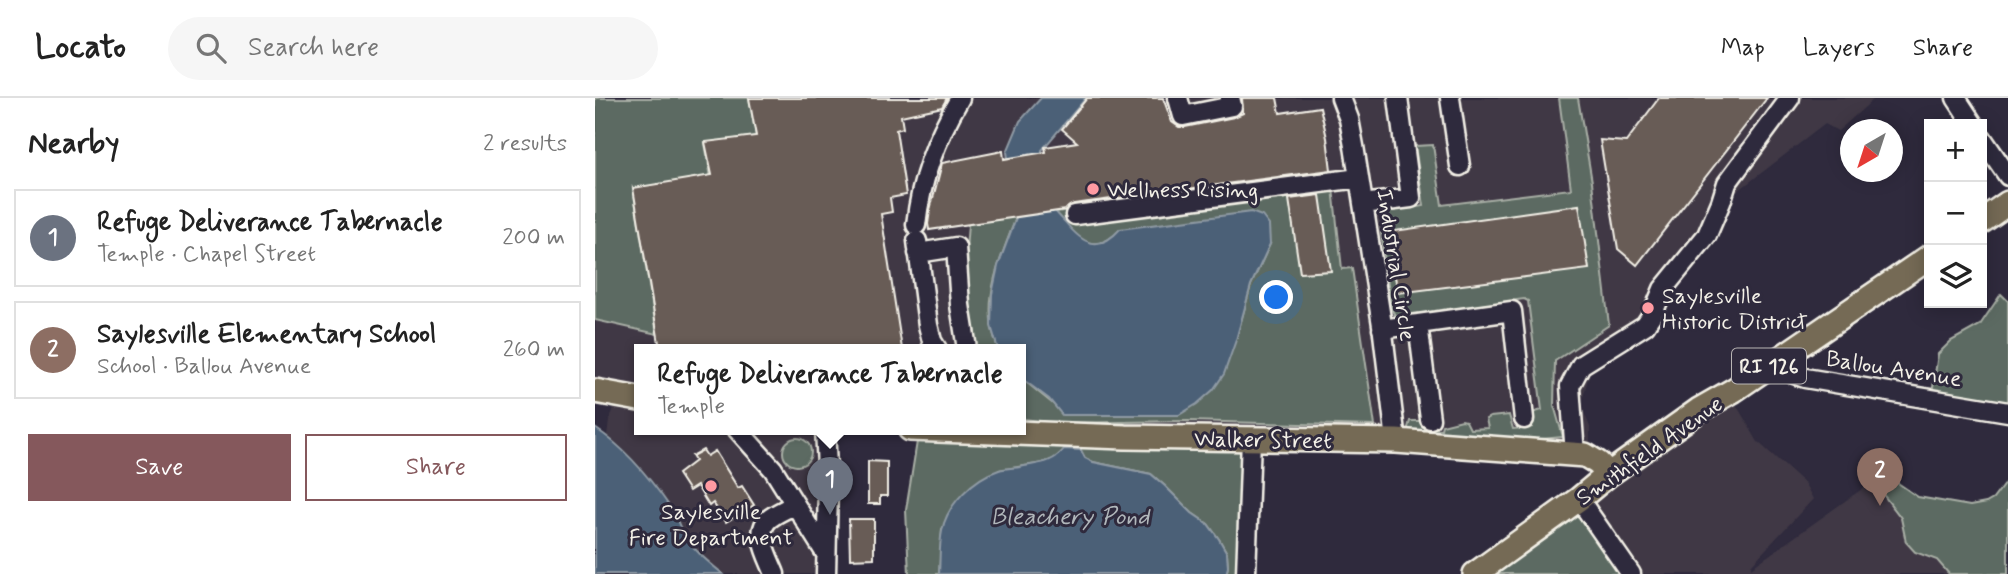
<!DOCTYPE html>
<meta charset="utf-8">
<style>
:root{--surface:#fff;--page:#f6f6f6;--text:#222;--muted:#767676;--line:#e0e0e0;--accent:#85585c}
body{margin:0;font-family:Mynerve,sans-serif;background:var(--page);color:var(--text)}
.controls{position:absolute;right:21px;top:21px;display:grid;overflow:hidden;border-radius:0px;box-shadow:0 4px 18px #0003}
.controls button{width:63px;height:63px;display:grid;place-items:center;padding:0;border:0;border-bottom:2px solid var(--line);background:var(--surface);color:var(--text);font:35px sans-serif}
.compass{position:absolute;left:1245px;top:21px;width:63px;height:63px;border-radius:50%;background:var(--surface);box-shadow:0 4px 18px #0003;rotate:219deg}
.you{position:absolute;left:682px;top:200px;width:24px;height:24px;margin:-18px;border:5px solid #fff;border-radius:50%;background:#1a73e8;box-shadow:0 0 0 10px #1a73e833}
.badge{display:grid;place-items:center;width:46px;height:46px;border-radius:50%;background:var(--accent);color:#fff;font-size:23px;font-weight:700}
.pin{position:absolute;translate:-50% -58px;filter:drop-shadow(0 2px 4px #0008)}
.pin::after{content:'';position:absolute;top:37px;width:24px;height:21px;background:inherit;clip-path:polygon(0 0,100% 0,50% 100%)}
.popup{position:absolute;left:39px;top:246px;width:392px;height:91px;box-sizing:border-box;display:grid;place-content:center;border-radius:0px;background:var(--surface);filter:drop-shadow(0 2px 5px #0005);font-size:23px;white-space:nowrap;color:var(--muted)}
.popup b{font-size:26px;color:var(--text)}
.popup::after{content:'';position:absolute;left:50%;top:100%;margin-left:-14px;border:14px solid transparent;border-top-color:var(--surface)}
.list{margin:0;padding:0;list-style:none}
h2{display:flex;justify-content:space-between;align-items:center;height:91px;margin:0;padding:0 28px;font-size:30px}
h2 small{font-size:23px;font-weight:400;color:var(--muted)}
.list li{display:grid;grid-template-columns:46px 1fr auto;gap:21px;align-items:center;box-sizing:border-box;height:98px;margin:0 14px 14px;padding:0 14px;border:2px solid var(--line);border-radius:0px}
.list b{display:block;font-size:26px;white-space:nowrap}
.list p{margin:0;font-size:23px;white-space:nowrap;color:var(--muted)}
.list em{font-size:23px;font-style:normal;color:var(--muted)}
.actions{display:flex;gap:14px;padding:21px 28px}
.actions a{flex:1;padding:16px 0;border:2px solid var(--accent);border-radius:0px;text-align:center;font-size:24px;color:var(--accent)}
.actions .main{background:var(--accent);color:#fff}
.icon{flex:none;width:38px;height:38px;fill:none;stroke:currentColor;stroke-width:2;stroke-linecap:round;stroke-linejoin:round}
.map{position:relative;flex:none;width:1413px;height:476px;overflow:hidden}
header{display:flex;align-items:center;gap:42px;box-sizing:border-box;height:98px;padding:0 35px;background:var(--surface);border-bottom:2px solid var(--line)}
header strong{font-size:33px}
nav{display:flex;gap:38px;margin-inline-start:auto;font-size:24px}
.search{width:490px;height:63px;background:var(--page);display:flex;align-items:center;gap:18px;box-sizing:border-box;padding:0 24px;border-radius:38px;color:var(--muted);font-size:26px}
main{display:flex}
aside{flex:1;background:var(--surface)}
.map>svg:first-child{display:block}
.built{fill:#403945}
.green{fill:#5c6b62;stroke:#a8aea5;stroke-width:2}
.water{fill:#4c6077;stroke:#8f9aa4;stroke-width:2}
.building{fill:#685b57;stroke:#f4f1e8;stroke-width:2}
.lines{fill:none;stroke-linecap:round;stroke-linejoin:round}
.minor-casing{stroke:#f4f1e8;stroke-width:23}
.major-casing{stroke:#f4f1e8;stroke-width:28}
.minor{stroke:#2f2a3d;stroke-width:18}
.major{stroke:#756a55;stroke-width:23}
.poi-dot{fill:#ff9aa2;stroke:#2f2a3d;stroke-width:2.5}
.labels{text-anchor:middle;stroke-width:6;stroke-linejoin:round;paint-order:stroke}
.shield{fill:#2f2a3d;stroke:#b9b5b5;stroke-width:2}
.shield-label{font-size:21px;font-weight:bold;fill:#f4f1e8}
.poi-label{font-size:23px;fill:#f4f1e8;stroke:#2f2a3d;text-anchor:start}
.street-label{font-size:23px;fill:#f4f1e8;stroke:#2f2a3d}
.water-label{font-size:24px;font-style:italic;fill:#b1b7bb;stroke:#2f2a3d}
</style>
<header>
<strong>Locato</strong>
<div class="search"><svg class="icon" aria-label="search" viewBox="0 0 24 24"><circle cx="10" cy="10" r="6"/><path d="M15 15l6 6"/></svg>Search here</div>
<nav><a>Map</a><a>Layers</a><a>Share</a></nav>
</header>
<main>
<aside>
<h2>Nearby<small>2 results</small></h2>
<ul class="list">
<li><span class="badge" style="background:#6b7280">1</span><div><b>Refuge Deliverance Tabernacle</b><p>Temple · Chapel Street</p></div><em>200 m</em></li>
<li><span class="badge" style="background:#8d6e63">2</span><div><b>Saylesville Elementary School</b><p>School · Ballou Avenue</p></div><em>260 m</em></li>
</ul>
<div class="actions"><a class="main">Save</a><a>Share</a></div>
</aside>
<div class="map">
<svg width="1413" height="476" viewBox="0 0 1413 476">
<rect width="100%" height="100%" fill="#2f2a3d"/>
<filter id="ink" filterUnits="userSpaceOnUse"><feTurbulence type="fractalNoise" baseFrequency=".0143" numOctaves="2"/><feDisplacementMap in="SourceGraphic" scale="14" xChannelSelector="R" yChannelSelector="G"/><feConvolveMatrix kernelMatrix="1 2 1 2 8 2 1 2 1" color-interpolation-filters="sRGB"/></filter>
<g filter="url(#ink)">
<path class="built" d="M0 0H446L425 23 422 117 403 168 397 196 396 228 403 251H44V331H235L239 476H128L110 463 96 447 76 411 63 394 45 371 12 338 14 322 27 293 0 287Z
M491 0H1280L1243 33 1230 26 1131 102 1057 228 996 270 986 307 995 329V352L426 331V280L437 289 641 242 656 187 480 137 457 108 447 52Z
M1135 296 1163 344 1210 386 1218 401 1156 467V470L1281 381 1375 436 1406 476H1039L989 396Z"/>
<path class="green" d="M0 0H154L161 38 110 45 138 207 38 90 62 236 0 222Z
M964 0H983L997 84 1014 227 960 263 959 307 968 339 946 341 842 338 812 333 815 323H829L830 330 846 331 847 327 867 322 871 323 875 331 893 330 891 321 895 319 914 317 918 331 937 329V315L947 312 933 203 929 201 807 218 800 217 796 211 786 134 788 114 829 108 820 48 838 47 847 107 976 91Z
M736 72 747 171 757 170 780 328 593 323 460 325 429 321 426 310V280L462 309 641 242 656 187 675 146 520 137C492 159 477 134 461 114Z
M422 117C409 152 390 191 397 229 398 236 401 244 403 251H381L375 223 370 165 373 126Z
M1406 196 1413 203V310L1337 296 1343 256 1356 243 1385 227Z
M324 331 652 339 653 476H631L633 469 632 455 624 441 613 426 597 415 570 388 556 376 498 364 490 360H462L448 365 404 372 347 431 344 476H314L311 412Z
M188 354a14 14 0 1 1 28 0a14 14 0 1 1-28 0Z
M1413 381V476H1354L1342 462 1320 454 1311 444 1306 420 1287 395 1300 383 1323 399 1375 408 1391 405 1398 401Z
M976 404 1039 476H876Z"/>
<path class="water" d="M446 0H491L447 52C449 65 452 98 457 108 459 114 467 120 471 125 488 146 504 155 525 131L656 114 667 118 674 127 675 146 656 187 641 242 629 276 618 292 602 306 584 317H467L454 301 426 280V251H403L396 228 397 196 403 168 422 117 412 54 425 23Z
M0 330C29 349 55 380 75 409 80 416 83 425 87 433 98 452 112 463 128 476H0Z
M469 351 486 352 490 360 498 364 556 376 570 388 597 415 613 426 624 441 632 455 633 469 631 476H344C345 462 344 447 347 433 352 406 379 380 404 372 411 370 419 370 425 369 444 365 457 366 469 351Z"/>
<path class="building" d="M154 0H352L347 9 306 18 308 30 301 32 311 97 295 100 297 114 286 116 307 251H65L38 90 117 77 110 44 161 38Z
M492 0H568L577 24 584 29H590L639 19 648 15 647 0H682L685 15 725 9 732 40 736 72 479 106 470 112 334 132 333 126 335 112 347 65 408 53 409 61 451 54 450 49 482 44 467 31Z
M1064 0H1172L1042 167 1023 151 1005 42 1031 44Z
M725 97 736 173 705 175 694 101Z
M984 107 994 171 803 195 792 134Z
M108 352 112 358 120 353 143 390 147 388 159 407 131 424 118 405 114 408 102 388 94 393 83 376 100 363 97 358Z
M273 363 292 364V398H285V406H273Z
M254 421H279V460L255 461Z"/>
<g class="lines">
<g class="minor-casing">
<path id="minor" d="M583 0 588 18 637 8 635 0
M746 0 754 21 759 48 787 227 801 343
M855 0 865 68
M1361 0 1378 26
M1387 40 1413 78
M768 106 816 100 803 0
M480 117 764 80
M321 127C326 80 341 41 365 0
M322 143 333 227 337 243 342 251
M323 155 361 149 365 207 372 251
M823 226 835 321
M787 231 917 213 929 321
M1184 262 1199 276 1210 280 1413 314
M142 331 178 371 231 456
M230 331 233 388 231 476
M980 357 975 288 986 267 1050 227 1058 215 1068 191 1112 137 1126 104 1132 85 1195 0
M984 401 1036 476
M180 476C174 460 158 435 174 421 181 415 192 411 200 406
M651 476 656 341"/>
</g>
<g class="major-casing">
<path id="major" d="M1387 123 1413 105
M0 293 44 301
M315 331 530 339 801 343 990 357 1003 365 1014 376
M880 476 984 401 1014 376 1104 312 1139 292 1334 159"/>
</g>
<use href="#minor" class="minor"/>
<use href="#major" class="major"/>
</g>
</g>
<g class="poi-dot">
<circle cx="498" cy="91" r="7"/>
<circle cx="1053" cy="210" r="7"/>
<circle cx="116" cy="388" r="7"/>
</g>
<g class="labels">
<rect class="shield" x="1137" y="250.5" width="74" height="35" rx="5"/>
<g class="shield-label">
<text x="1174" y="275">RI 126</text>
</g>
<g class="poi-label">
<text x="512" y="99">Wellness Rising</text>
<text x="1067" y="205">Saylesville<tspan x="1067" dy="26">Historic District</tspan></text>
<text x="116" y="421" text-anchor="middle">Saylesville<tspan x="116" dy="26">Fire Department</tspan></text>
</g>
<g class="street-label">
<text transform="translate(802 167) rotate(81)" y="8">Industrial Circle</text>
<text transform="translate(1299 270) rotate(9)" y="8">Ballou Avenue</text>
<text transform="translate(668 341) rotate(1)" y="8">Walker Street</text>
<text transform="translate(1054 352) rotate(-35)" y="8">Smithfield Avenue</text>
</g>
<g class="water-label">
<text x="475" y="426">Bleachery Pond</text>
</g>
</g>
</svg>
<div class="controls">
<button>+</button>
<button>−</button>
<button><svg class="icon" aria-label="layers" viewBox="0 0 24 24"><path d="M12 4l9 5-9 5-9-5zM3 14l9 5 9-5"/></svg></button>
</div>
<svg class="compass" viewBox="-18 -18 36 36"><path d="M0-13l5 13h-10z" fill="#e53935"/><path d="M0 13l5-13h-10z" fill="#767676"/></svg>
<div class="you"></div>
<div class="pin badge" style="left:235px;top:417px;background:#6b7280">1</div>
<div class="popup"><b>Refuge Deliverance Tabernacle</b>Temple</div>
<div class="pin badge" style="left:1285px;top:408px;background:#8d6e63">2</div>
</div>
</main>
